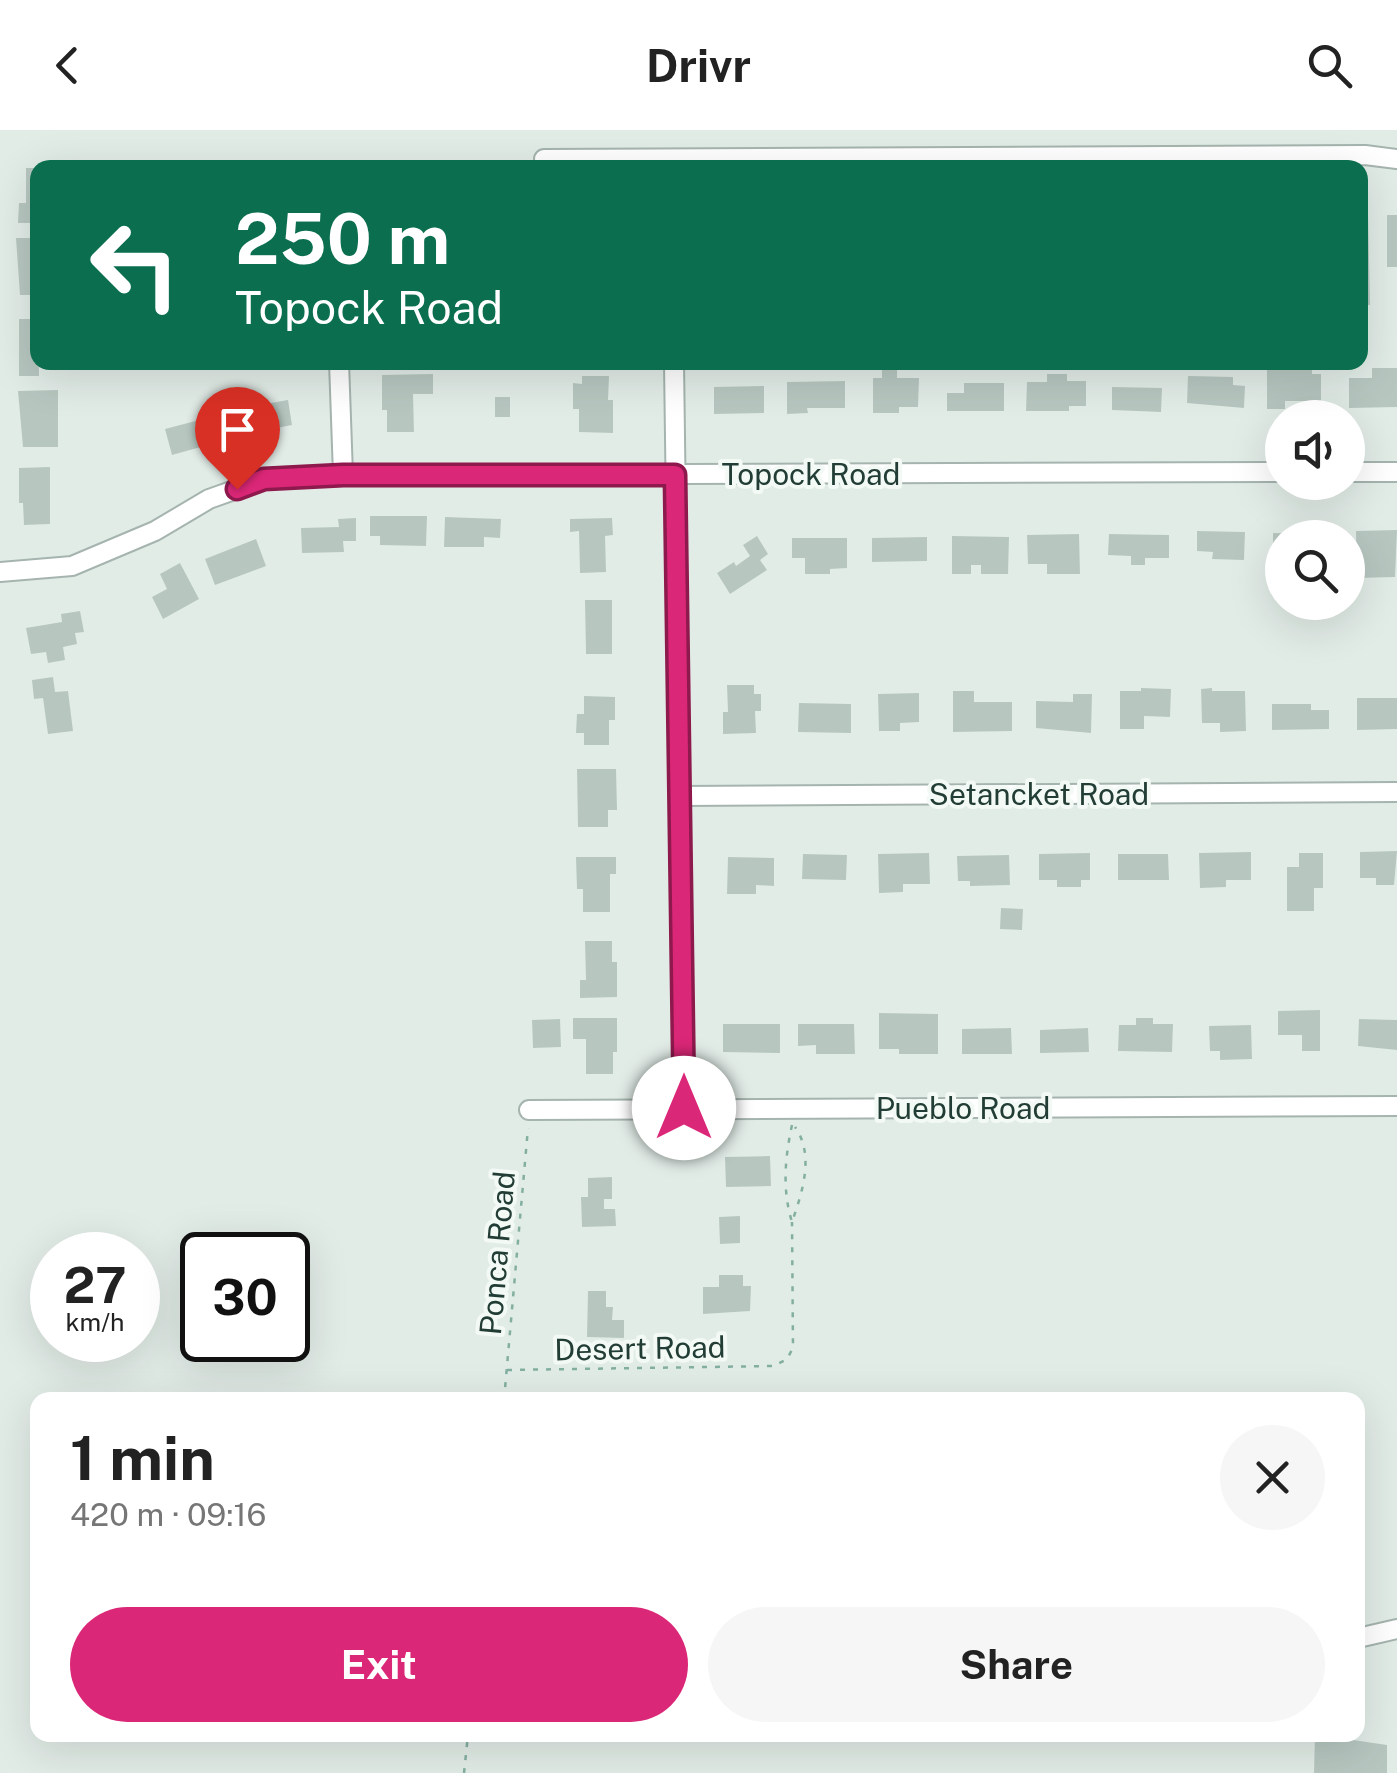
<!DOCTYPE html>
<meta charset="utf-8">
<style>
body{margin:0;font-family:"Public Sans",sans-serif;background:#f6f6f6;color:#222;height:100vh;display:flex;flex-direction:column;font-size:38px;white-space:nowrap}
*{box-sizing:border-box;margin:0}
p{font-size:32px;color:#767676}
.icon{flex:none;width:55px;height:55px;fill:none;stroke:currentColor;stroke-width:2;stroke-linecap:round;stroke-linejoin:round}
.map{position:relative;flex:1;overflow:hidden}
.drawer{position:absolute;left:30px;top:1262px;width:1335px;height:350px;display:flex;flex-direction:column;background:#fff;border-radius:20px;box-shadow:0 10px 40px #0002}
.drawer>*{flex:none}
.banner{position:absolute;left:30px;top:30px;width:1338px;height:210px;border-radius:20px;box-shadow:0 10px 40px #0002;background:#0b6e4f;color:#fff;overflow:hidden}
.tools{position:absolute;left:1265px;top:270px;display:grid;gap:20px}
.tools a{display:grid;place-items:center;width:100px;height:100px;border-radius:50%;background:#fff;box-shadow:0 10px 40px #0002;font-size:50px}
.speed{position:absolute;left:30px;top:1102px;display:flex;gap:20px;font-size:50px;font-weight:700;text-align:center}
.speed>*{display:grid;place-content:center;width:130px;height:130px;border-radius:50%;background:#fff;box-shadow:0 10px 40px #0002;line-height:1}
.speed small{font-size:25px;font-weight:400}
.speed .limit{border:5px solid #111;border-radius:15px;background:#fff;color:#111}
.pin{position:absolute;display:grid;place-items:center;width:85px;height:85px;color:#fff;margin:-102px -42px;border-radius:50% 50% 50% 0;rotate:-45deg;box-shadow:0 0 10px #0007}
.pin .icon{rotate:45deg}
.me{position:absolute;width:110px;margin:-55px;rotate:0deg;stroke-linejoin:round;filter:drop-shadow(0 0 8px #0008)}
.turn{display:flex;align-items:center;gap:35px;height:210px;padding:0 40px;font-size:45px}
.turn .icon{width:130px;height:130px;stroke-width:2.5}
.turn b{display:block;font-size:70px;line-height:85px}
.round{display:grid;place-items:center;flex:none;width:105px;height:105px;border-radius:52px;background:#f6f6f6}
.head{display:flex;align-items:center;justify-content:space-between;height:170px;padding:0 40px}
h1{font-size:60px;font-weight:700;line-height:75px}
.button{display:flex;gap:20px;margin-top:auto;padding:20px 40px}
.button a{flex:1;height:115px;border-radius:60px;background:#db2777;color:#fff;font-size:40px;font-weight:700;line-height:115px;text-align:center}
.button a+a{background:#f6f6f6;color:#222}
header{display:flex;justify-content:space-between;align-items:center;height:130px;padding:0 40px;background:#fff;font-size:45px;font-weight:700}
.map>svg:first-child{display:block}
.building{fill:#b7c7c0}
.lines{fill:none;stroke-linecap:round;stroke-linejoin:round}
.minor-casing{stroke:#a5b4ae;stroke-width:22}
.path{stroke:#83afa0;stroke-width:2.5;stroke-dasharray:5 8;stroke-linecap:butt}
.minor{stroke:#fff;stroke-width:18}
.route-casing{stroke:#8e194d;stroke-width:25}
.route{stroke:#db2777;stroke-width:18}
.labels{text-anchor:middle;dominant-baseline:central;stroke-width:8;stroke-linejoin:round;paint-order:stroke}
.street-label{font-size:30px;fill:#223d35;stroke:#f3f9f5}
</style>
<header><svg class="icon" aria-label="back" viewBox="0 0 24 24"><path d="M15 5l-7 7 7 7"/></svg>Drivr<svg class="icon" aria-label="search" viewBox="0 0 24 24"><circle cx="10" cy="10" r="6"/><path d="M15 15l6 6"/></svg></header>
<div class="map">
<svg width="1397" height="1643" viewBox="0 0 1397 1643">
<rect width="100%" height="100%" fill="#e2ece7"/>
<path class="building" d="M26 38H38V93H18L19 73H26Z
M1360 82H1368L1370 175H1360Z
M1387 85H1397V137H1387Z
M16 108H38V165H20Z
M19 189H38L39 246H19Z
M1312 237V244H1321V271H1285V279H1267V238Z
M1372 238H1397V277L1349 278V248H1372Z
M882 240H897V248H919L918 277H899V283H873V248H882Z
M433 244V264H413L414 302H387V280H382V245Z
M1047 244H1067V251H1086V276H1069V281H1026L1027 252H1047Z
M582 246H609L608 270H613V303L579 302V279H573V253L582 254Z
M1188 246 1233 247V255L1245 256 1244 278 1187 273Z
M845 251V278H807L808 283 787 284V252Z
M964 253H1004V281H947V263H964Z
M764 256V283L714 284V257Z
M1112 257 1162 258 1161 282 1112 280Z
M58 260V317H23L18 261Z
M495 267H510V287H495Z
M288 270 292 295 256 302 257 310 240 313 236 291 245 290 243 278Z
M203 289 206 300 222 296 227 317 210 321 208 315 172 325 165 299Z
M50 337V394L24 395 23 373H19V338Z
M370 386H427L426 416 380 415V406H370Z
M445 387 501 389 500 408 484 407V417H444Z
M356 388V411H343L344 422 302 423 301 398 339 397 338 389Z
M612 388 613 405 605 406 606 442 580 443 579 401 570 402V389Z
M1397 400 1395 447 1357 448 1356 401Z
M1197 401 1245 402 1244 430 1212 429 1213 422 1197 421Z
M1273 403 1314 404V408H1282V429H1273Z
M1079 404 1080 444H1047V434H1028L1027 405Z
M1109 404 1169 405V428H1145V435H1131V426L1108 425Z
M757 406 768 424 760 430 767 440 730 464 717 443 734 432 736 436 750 426 743 415Z
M952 406 1009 407 1008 444H981V435H971V444H952Z
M927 407V431L872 432V408Z
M792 408H847V438L830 439V444H805V428H792Z
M256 409 266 436 215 455 205 429Z
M180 433 199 469 163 489 152 467 167 459 160 444Z
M585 470H612V524H586Z
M80 481 84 502 75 503 77 514 63 517 65 530 48 533 46 522 31 524 26 498 62 492 61 484Z
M53 547 55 562 68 561 73 601 48 604 43 568 34 569 32 550Z
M727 555H754V564H761V581H755L756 603 723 604V582H728Z
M1141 558 1171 559 1170 587 1144 586V599H1120V561H1141Z
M1212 558V561H1245L1246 601 1220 602V593H1202L1201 559Z
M953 561H974V572H1012V601L953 602Z
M919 563V592L900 593V601H879L878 564Z
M1073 564H1092L1091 603 1036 598V571L1073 572Z
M584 566 615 567V590H609V615H584V603H576L577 584H584Z
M1357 568H1397V599L1357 600Z
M799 573 851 574V603L798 602Z
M1272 574H1311V580H1329V599L1272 600Z
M577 639H616L617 680H608V697H578Z
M1397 721 1394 755H1376V748H1360V722Z
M1251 722V750H1226V757L1200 758 1199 723Z
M929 723 930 754H903V762L879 763 878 724Z
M1090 723V750H1081V757H1057V750H1039V724Z
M1299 723H1323V758H1314V781H1287V737H1299Z
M803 724 847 725 846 750 802 749Z
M1118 724H1168L1169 750H1118Z
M1009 725 1010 755 970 756V751H958L957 726Z
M576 727H616V744H610V782H583V759H577Z
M728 727 774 728V756L756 755V764H727Z
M1001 778 1023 779 1022 800 1000 799Z
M585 811H612V832H617V867L580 868V850H586Z
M1320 880V921H1302V905H1278V881Z
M879 883 938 884V924H899V919H879Z
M573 888H617V922H613V944H586V909H573Z
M1136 888H1153V894H1173L1172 922 1118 921 1119 895H1136Z
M560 889 561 917 533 918 532 890Z
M1359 889 1397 890V920L1358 916Z
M723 894H780V923L723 922Z
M798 894H854L855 924H816V915L798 916Z
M1251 895 1252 929 1220 930V921H1210L1209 896Z
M1011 898 1012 924H962V899Z
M1088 898 1089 922 1040 923V900Z
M770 1026 771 1056 726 1057 725 1027Z
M612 1047V1069H604V1079H615L616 1096 582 1097 581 1067H588V1048Z
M740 1086V1113L720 1114 719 1087Z
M719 1145H743V1156H751L750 1181 703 1184V1157H719Z
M588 1161H606V1177H613L612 1190H624V1208L587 1207Z
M1315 1605H1353V1610L1387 1615V1643H1314Z"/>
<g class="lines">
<defs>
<path id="minor" d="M544 29 1365 25 1397 29
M339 232 343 345
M674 232 684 978
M1348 342H1397
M0 442 72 436 155 401 209 369 265 349 343 345 1282 342
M681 666 1397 662
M529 980 1397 976
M1358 1508 1397 1499"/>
</defs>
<use href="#minor" class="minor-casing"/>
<path class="path" d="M792 995C785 1027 782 1060 792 1092 802 1063 815 1025 795 997
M507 1240 774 1236 787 1229 793 1218 792 1092
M504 1270 528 998
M464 1643 468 1605"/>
<use href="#minor" class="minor"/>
</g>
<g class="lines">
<defs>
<path id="route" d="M237 359 264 349 343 345H675L684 978"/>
</defs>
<use href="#route" class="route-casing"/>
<use href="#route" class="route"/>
</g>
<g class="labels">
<g class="street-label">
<text x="811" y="344">Topock Road</text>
<text x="1039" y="664">Setancket Road</text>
<text x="963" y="978">Pueblo Road</text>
<text transform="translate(497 1123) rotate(-85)">Ponca Road</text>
<text transform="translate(640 1218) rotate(-1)">Desert Road</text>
</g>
</g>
</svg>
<div class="tools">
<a><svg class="icon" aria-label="sound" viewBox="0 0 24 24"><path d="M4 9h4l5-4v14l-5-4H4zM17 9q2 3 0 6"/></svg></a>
<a><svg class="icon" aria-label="search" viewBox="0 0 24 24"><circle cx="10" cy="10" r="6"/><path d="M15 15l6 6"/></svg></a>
</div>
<div class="speed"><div>27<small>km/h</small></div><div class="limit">30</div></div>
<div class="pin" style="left:237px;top:359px;background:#d93025"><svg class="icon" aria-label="arrive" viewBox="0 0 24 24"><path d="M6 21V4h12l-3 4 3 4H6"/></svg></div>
<svg class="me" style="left:684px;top:978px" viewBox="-20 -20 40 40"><circle r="19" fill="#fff"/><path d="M0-13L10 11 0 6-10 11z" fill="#db2777"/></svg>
<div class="banner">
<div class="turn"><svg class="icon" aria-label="left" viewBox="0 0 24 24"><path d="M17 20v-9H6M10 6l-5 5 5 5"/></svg><div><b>250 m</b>Topock Road</div></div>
</div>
<section class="drawer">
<div class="head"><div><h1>1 min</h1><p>420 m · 09:16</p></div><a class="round"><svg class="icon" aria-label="close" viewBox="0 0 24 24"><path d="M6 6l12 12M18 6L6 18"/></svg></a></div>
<div class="button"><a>Exit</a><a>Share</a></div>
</section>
</div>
